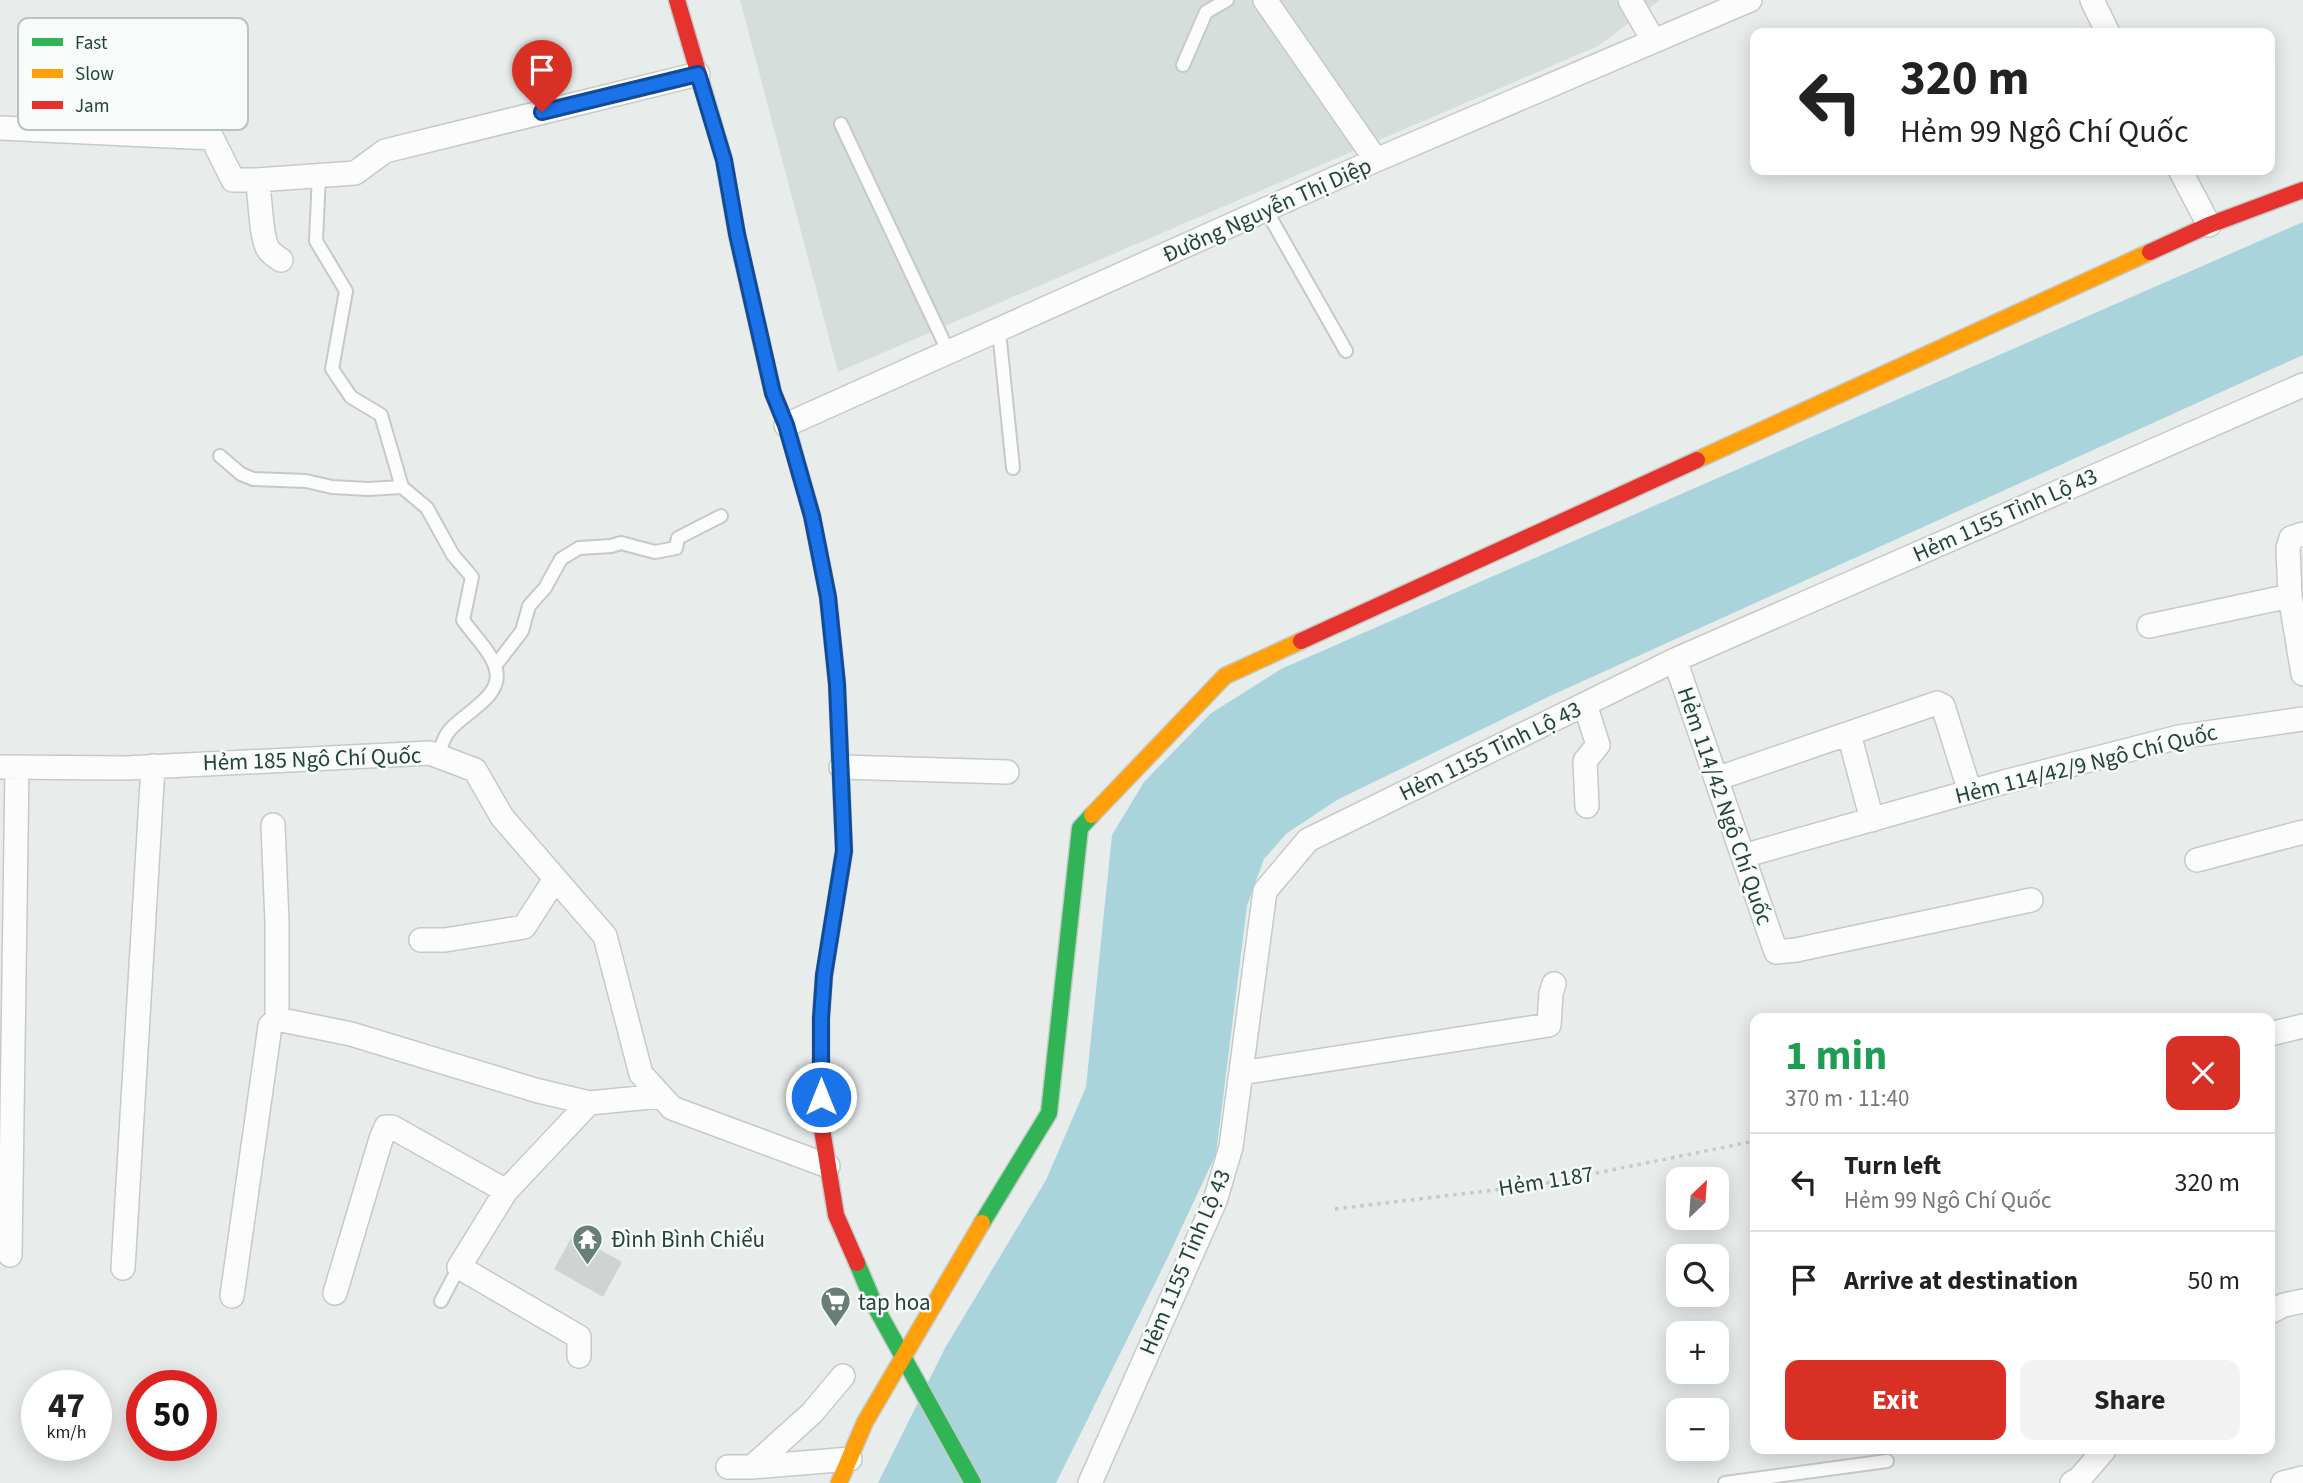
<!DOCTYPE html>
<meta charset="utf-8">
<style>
body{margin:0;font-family:"Source Sans 3",sans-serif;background:#f2f2f2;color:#222;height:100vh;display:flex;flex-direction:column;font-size:26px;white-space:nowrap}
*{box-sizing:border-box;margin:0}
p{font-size:23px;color:#767676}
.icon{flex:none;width:38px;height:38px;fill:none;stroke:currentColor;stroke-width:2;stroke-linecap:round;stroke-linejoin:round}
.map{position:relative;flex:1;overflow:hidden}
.side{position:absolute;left:1750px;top:1013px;width:525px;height:441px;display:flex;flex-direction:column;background:#fff;border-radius:14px;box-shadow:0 4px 18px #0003}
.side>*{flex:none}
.banner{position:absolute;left:1750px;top:28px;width:525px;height:147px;border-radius:14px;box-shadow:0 4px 18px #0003;background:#fff;color:#222;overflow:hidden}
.needle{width:46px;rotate:25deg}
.fabs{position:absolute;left:1666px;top:1167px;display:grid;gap:14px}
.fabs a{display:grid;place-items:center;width:63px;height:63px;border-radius:14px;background:#fff;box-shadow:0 4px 18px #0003;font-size:35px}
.speed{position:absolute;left:21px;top:1370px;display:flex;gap:14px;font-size:35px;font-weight:700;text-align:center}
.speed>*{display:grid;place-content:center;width:91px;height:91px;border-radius:50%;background:#fff;box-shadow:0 4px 18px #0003;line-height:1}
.speed small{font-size:18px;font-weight:400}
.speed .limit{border:10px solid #d22;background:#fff;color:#111}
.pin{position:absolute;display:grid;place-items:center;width:60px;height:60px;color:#fff;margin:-72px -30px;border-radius:50% 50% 50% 0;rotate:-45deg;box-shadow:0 0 7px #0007}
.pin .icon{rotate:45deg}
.me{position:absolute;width:77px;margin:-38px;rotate:0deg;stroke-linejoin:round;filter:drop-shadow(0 0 5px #0008)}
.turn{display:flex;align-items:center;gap:24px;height:147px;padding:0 35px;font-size:32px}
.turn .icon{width:91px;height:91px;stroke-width:2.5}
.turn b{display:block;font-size:49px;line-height:60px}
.round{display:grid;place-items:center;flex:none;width:74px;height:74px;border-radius:14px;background:#f2f2f2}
.head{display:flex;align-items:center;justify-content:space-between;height:119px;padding:0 35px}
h1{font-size:42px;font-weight:700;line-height:52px;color:#1e9e55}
.action{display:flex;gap:14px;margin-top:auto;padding:14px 35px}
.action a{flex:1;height:80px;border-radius:14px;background:#d93025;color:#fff;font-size:28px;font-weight:700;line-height:80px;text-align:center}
.action a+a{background:#f2f2f2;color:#222}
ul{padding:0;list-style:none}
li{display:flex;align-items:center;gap:21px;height:98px;padding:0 35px;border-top:2px solid #e0e0e0}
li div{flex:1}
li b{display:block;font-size:26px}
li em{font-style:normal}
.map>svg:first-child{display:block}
.built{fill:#d6dedb}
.water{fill:#a9d4db}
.building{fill:#cfd4d2}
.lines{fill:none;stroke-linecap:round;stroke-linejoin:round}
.lane-casing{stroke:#c5cac8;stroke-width:16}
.street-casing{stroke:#c5cac8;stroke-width:26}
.fast-casing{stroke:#c3cbc8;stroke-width:19}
.slow-casing{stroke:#c3cbc8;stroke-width:19}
.jam-casing{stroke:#c3cbc8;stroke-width:19}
.path{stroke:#c3ccca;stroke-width:3.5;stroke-dasharray:3.5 5;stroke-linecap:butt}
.lane{stroke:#fcfcfc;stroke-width:12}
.street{stroke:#fcfcfc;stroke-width:23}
.fast{stroke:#30b455;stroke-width:16}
.slow{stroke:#ff9f0a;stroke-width:16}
.jam{stroke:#e5322d;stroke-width:16}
.route-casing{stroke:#114b97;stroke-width:18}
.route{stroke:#1a73e8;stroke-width:12}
.labels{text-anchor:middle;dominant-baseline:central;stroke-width:5;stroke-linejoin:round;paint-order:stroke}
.street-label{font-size:23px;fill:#24423a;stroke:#f7fbf9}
.poi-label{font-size:23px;fill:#24423a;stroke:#f7fbf9;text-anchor:start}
.key{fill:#f7fbf9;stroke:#b8c4c0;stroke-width:2}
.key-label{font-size:19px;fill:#24423a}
</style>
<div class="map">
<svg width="2303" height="1483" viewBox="0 0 2303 1483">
<rect width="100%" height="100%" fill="#e8edeb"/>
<path class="built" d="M740 0H1660L1598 46 838 372Z"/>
<path class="water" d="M2303 222V355L1550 696 1337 800 1287 833 1264 859 1247 906 1216 1154 1166 1261 1056 1483H878L945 1348 1046 1180 1086 1087 1112 835 1144 782 1210 714 1281 669Z"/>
<path class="building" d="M573 1235 622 1262 603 1297 554 1269Z"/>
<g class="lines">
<defs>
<path id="lane" d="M1183 65 1206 12 1227 0
M841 124 949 353
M319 175 316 241 346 291 332 369 351 397 381 415 402 487 427 508 453 555 472 577 463 620C473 635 492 652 496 670 503 697 463 713 449 731 443 738 441 748 438 756
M1266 210 1346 351
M999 331 1013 468
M220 456 241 474 253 479 306 481 332 487 368 489 402 487
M495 666 522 631 529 606 545 588 561 559 579 548 611 546 621 543 655 552 676 548 678 538 721 516
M441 1301 459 1267
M1725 1483 1887 1461"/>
<path id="street" d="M1265 0 1376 160
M1630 0 1653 40
M2092 0 2108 33
M0 128 212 138 233 180H257L355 173 385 151 698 74
M2180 170 2209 225
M257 180C261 198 260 235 268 249 271 254 277 257 281 260
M786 425 1376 160 1750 0
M2290 596 2288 548 2291 538 2303 534
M2149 626 2290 596 2303 674
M1675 660 1776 952 1796 950 2031 900
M1585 704 1598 745 1585 761 1587 806
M1849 734 1872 820
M0 767 126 768 430 753 475 770 502 817 605 936 641 1074 672 1108 828 1166
M841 767 1007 772
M1716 779 1937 703 1943 706 1970 792
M273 825 277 922V1019
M1743 856 2004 782 2179 737 2303 719
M2197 860 2303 832
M421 940H445L524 927 555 879
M2270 1034 2303 1026
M1241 1073 1549 1025 1551 993 1554 984
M10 1255 17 767
M123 1268 153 766
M335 1293 381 1139 386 1127H392L506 1191
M232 1296 270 1026 277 1019 351 1034 535 1090 589 1103 661 1096
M2270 1312 2284 1305 2303 1301
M579 1356V1337L459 1267 506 1191 589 1103
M728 1467H752L850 1459
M752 1467 812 1413 843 1376
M1090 1483 1215 1201 1231 1147 1265 891 1308 840 1675 660 2303 385
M2072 1483 2080 1478 2105 1449
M2283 1483 2303 1478"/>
<path id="fast" d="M982 1223 1049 1113 1080 828 1092 815
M857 1263 876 1308 973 1483"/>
<path id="slow" d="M787 427 812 516 828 597 837 684 844 851 824 976 821 1017
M1697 460 2150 252
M1092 815 1225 676 1301 641
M839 1483 865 1422 982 1223"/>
<path id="jam" d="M677 0 724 160 737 235 773 393 787 427
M2150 252 2209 225 2303 190
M1301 641 1697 460
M821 1017V1123L836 1215 857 1263"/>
</defs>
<use href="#lane" class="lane-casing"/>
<use href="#street" class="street-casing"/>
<use href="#fast" class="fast-casing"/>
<use href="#slow" class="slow-casing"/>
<use href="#jam" class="jam-casing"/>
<path class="path" d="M1335 1209 1537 1185 1755 1141"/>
<use href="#lane" class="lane"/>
<use href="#street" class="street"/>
<use href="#fast" class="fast"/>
<use href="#slow" class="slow"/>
<use href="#jam" class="jam"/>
</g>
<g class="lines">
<defs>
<path id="route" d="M542 112 698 74 724 160 737 234 773 393 786 425 812 516 828 597 837 684 844 851 824 975 821 1018V1097"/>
</defs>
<use href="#route" class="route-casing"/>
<use href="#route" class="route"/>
</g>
<defs>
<symbol id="temple-pin" viewBox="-11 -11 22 30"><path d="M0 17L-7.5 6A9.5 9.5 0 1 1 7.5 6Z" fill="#697e78" stroke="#f7fbf9"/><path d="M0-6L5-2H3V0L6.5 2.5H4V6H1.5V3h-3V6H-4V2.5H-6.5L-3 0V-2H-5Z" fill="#fff"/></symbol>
<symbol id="supermarket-pin" viewBox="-11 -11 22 30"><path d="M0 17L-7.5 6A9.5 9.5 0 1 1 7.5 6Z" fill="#697e78" stroke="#f7fbf9"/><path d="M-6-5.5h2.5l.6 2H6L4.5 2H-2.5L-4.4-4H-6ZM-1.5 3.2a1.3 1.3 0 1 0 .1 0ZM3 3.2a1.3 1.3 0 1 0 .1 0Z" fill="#fff"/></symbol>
</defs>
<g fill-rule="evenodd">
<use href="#temple-pin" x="570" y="1222" width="35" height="47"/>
<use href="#supermarket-pin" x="818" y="1284" width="35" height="47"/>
</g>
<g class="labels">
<g class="street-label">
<text transform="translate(1267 210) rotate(-24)">Đường Nguyễn Thị Diệp</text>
<text transform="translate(2005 515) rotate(-24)">Hẻm 1155 Tỉnh Lộ 43</text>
<text transform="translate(1490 751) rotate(-26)">Hẻm 1155 Tỉnh Lộ 43</text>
<text transform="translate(312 759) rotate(-2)">Hẻm 185 Ngô Chí Quốc</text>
<text transform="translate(2086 764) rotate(-14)">Hẻm 114/42/9 Ngô Chí Quốc</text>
<text transform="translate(1725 806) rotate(71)">Hẻm 114/42 Ngô Chí Quốc</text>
<text transform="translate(1546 1181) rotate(-9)">Hẻm 1187</text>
<text transform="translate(1185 1262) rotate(-67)">Hẻm 1155 Tỉnh Lộ 43</text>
</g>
<g class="poi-label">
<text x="611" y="1239">Đình Bình Chiểu</text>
<text x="858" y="1302">tap hoa</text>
</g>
</g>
<rect x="18" y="18" width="230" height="112" rx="10" class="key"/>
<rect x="32" y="38" width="31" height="8" fill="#30b455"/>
<rect x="32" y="69" width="31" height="9" fill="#ff9f0a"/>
<rect x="32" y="101" width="31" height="8" fill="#e5322d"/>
<g class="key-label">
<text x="75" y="49">Fast</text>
<text x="75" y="80">Slow</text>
<text x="75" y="112">Jam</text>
</g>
</svg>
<div class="fabs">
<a><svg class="needle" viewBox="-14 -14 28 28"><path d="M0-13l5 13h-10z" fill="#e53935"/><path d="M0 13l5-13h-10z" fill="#767676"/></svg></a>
<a><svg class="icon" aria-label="search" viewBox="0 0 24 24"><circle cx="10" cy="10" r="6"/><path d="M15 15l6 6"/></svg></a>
<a>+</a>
<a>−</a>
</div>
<div class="speed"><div>47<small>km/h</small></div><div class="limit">50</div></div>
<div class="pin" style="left:542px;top:112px;background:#d93025"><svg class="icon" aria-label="arrive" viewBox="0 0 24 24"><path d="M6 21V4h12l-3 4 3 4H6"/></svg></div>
<svg class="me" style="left:821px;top:1097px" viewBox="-20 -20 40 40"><circle r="17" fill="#1a73e8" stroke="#fff" stroke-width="3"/><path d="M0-11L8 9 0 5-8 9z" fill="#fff"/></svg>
<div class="banner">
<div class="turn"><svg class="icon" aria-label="left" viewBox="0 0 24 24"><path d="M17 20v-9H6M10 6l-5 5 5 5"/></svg><div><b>320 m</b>Hẻm 99 Ngô Chí Quốc</div></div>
</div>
<section class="side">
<div class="head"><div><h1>1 min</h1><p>370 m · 11:40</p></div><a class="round" style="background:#d93025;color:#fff"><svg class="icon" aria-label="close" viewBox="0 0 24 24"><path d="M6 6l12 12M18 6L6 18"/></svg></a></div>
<ul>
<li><svg class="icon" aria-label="left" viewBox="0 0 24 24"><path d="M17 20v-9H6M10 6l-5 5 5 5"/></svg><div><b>Turn left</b><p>Hẻm 99 Ngô Chí Quốc</p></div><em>320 m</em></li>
<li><svg class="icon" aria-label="arrive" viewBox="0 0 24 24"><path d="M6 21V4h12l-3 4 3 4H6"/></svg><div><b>Arrive at destination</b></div><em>50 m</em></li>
</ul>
<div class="action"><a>Exit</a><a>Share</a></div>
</section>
</div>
